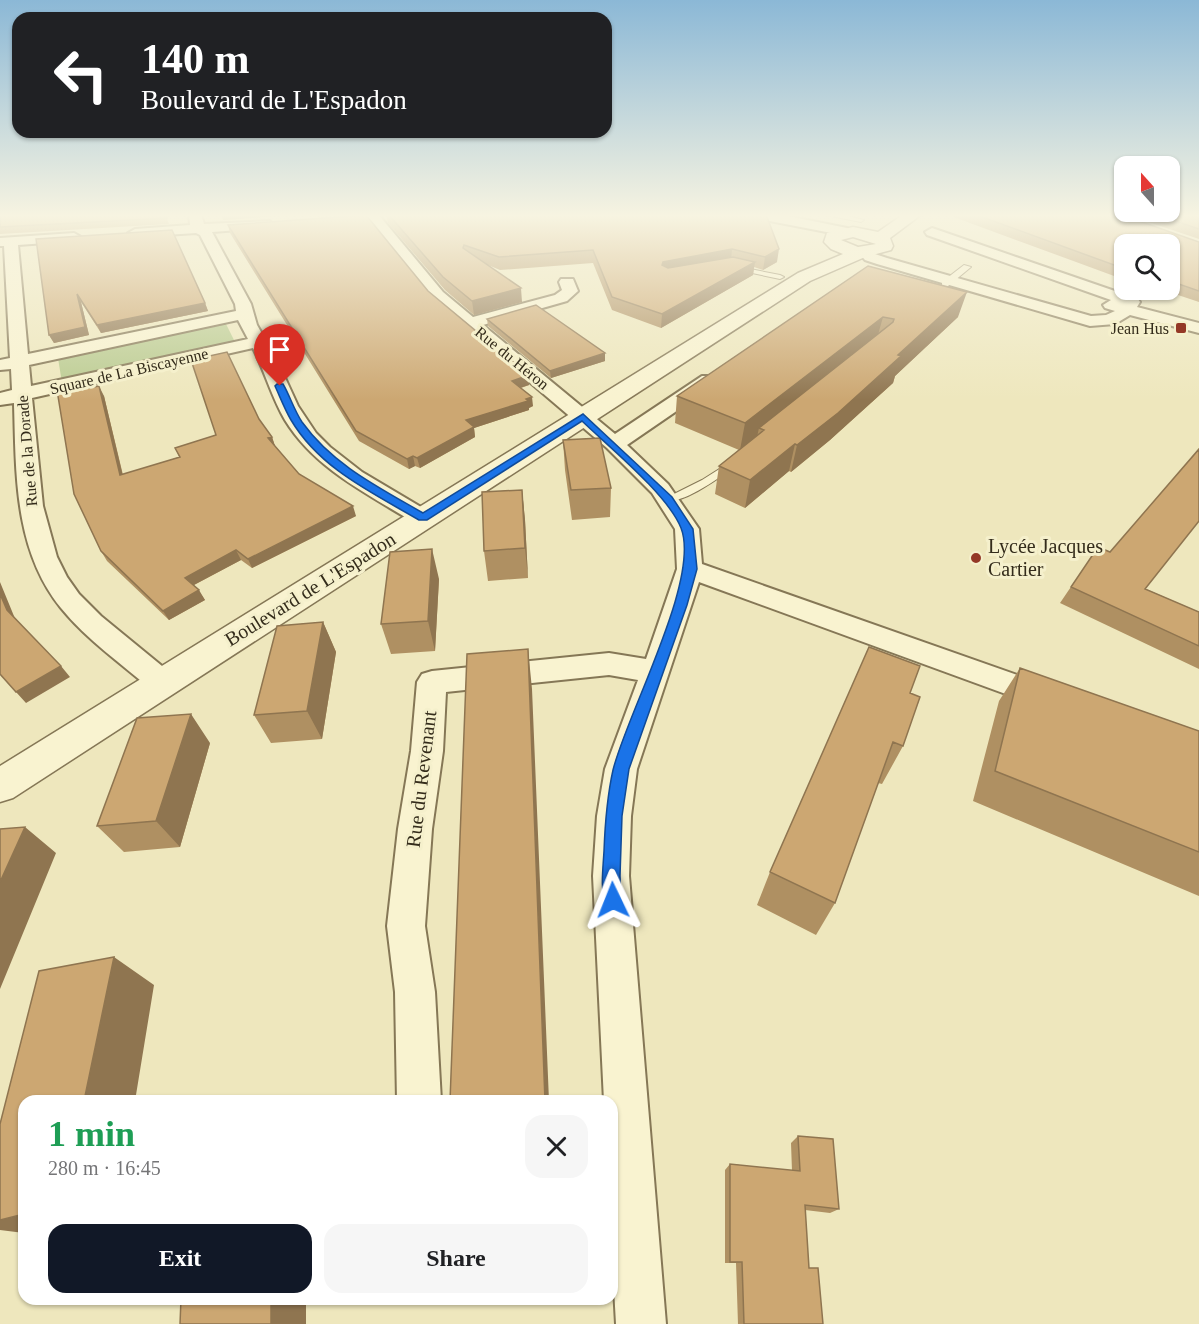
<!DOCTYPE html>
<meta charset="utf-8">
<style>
body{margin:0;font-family:"Times New Roman",serif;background:#f6f6f6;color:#202124;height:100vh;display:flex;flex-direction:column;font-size:22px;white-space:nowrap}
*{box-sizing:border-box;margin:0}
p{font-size:20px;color:#757577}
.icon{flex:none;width:33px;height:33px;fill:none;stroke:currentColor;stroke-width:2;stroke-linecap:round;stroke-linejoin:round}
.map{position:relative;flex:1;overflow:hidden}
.drawer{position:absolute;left:18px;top:1095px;width:600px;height:210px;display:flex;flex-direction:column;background:#fff;border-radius:18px;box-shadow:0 2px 4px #0004}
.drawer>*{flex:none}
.top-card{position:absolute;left:12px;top:12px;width:600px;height:126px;border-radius:18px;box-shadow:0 2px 4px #0004;background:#202124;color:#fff;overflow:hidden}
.needle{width:39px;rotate:339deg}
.buttons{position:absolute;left:1114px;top:156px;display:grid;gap:12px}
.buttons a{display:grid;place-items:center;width:66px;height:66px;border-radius:12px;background:#fff;box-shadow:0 2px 4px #0004;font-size:30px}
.pin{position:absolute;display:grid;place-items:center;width:51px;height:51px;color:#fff;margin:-62px -26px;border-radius:50% 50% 50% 0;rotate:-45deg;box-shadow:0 0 6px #0007}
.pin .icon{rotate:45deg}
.me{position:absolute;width:66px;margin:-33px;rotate:358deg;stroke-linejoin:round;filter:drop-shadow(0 0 4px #0008)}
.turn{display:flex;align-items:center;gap:21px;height:126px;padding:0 30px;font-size:27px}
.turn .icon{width:78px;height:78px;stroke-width:2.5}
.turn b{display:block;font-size:42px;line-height:51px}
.round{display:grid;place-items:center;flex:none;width:63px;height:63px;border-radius:18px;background:#f6f6f6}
.overview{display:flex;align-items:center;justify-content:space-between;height:102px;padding:0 30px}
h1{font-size:36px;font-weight:800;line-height:45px;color:#1e9e55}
.cta{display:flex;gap:12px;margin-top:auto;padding:12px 30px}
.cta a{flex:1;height:69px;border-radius:18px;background:#111827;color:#fff;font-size:24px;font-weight:800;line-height:69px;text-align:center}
.cta a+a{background:#f6f6f6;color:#202124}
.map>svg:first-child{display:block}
.green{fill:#bacb91}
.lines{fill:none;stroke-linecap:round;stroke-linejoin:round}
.service-casing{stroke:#857756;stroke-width:2}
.minor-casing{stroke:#857756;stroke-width:4}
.tertiary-casing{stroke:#857756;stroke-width:3}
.service{fill:#f9f3d0;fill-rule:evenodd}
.minor{fill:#f9f3d0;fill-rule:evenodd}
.tertiary{fill:#f9f3d0;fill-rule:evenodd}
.wall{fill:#af9062}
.shaded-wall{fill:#8f7550}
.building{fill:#cca772;stroke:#8f7550;stroke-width:1.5}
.route{fill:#1a73e8;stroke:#114b97;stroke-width:1.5}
.poi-dot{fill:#943826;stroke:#f5f0cc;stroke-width:2}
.labels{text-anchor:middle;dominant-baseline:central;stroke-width:6;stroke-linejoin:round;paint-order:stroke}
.far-poi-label{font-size:16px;fill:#342c1b;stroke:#f5f0cc;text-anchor:end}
.far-street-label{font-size:16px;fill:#342c1b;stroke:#f5f0cc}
.poi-label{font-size:20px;fill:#342c1b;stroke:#f5f0cc;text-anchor:start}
.street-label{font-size:20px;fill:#342c1b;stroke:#f5f0cc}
</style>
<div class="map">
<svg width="1199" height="1324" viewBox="0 0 1199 1324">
<rect width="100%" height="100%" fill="#eee7bd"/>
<path class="green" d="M225 322 236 344 62 383 58 358Z"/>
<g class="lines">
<defs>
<path id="service" d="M821 214H839L864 220 861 222Z
M964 265 971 267 948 286H942V282Z
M735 266 780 275 784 277 780 279 738 270H735Z
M732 461 736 462V466C720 477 684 504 665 501L664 499 702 480Z"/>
<path id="minor" d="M189 214H201L204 224 270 221 272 224 265 228 212 232 251 304 257 325 276 358 298 406 316 433 330 447 362 472 431 513 435 518 431 523 423 525 415 523C368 494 315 469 285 420 272 398 265 372 253 348L32 398 43 506 57 557 67 577 79 594 101 616 173 675 178 683 173 691 163 694 153 691C122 664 87 640 61 608 14 550 16 474 14 403L0 405V393L12 390 11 369 0 370V360L10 358 4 246H0V238L74 233 81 237 74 241 18 245 28 354 236 311 235 304 200 235 196 233 135 237 128 233 135 229 190 225ZM238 320 248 339 31 386 29 365Z
M364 214H378L443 292 473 317 555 295 562 290 559 282 561 279H573L578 291 567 301 483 325 615 434 702 376H716L718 380 716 384 627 445 668 484 699 529 702 564 1057 689 1062 697 1057 705 1047 709 699 582 637 769 631 816 629 876 666 1324H616L612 1252V1101H604L593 876 597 816 605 769 638 680 609 675 446 692 443 751 432 829 425 926 435 992 441 1101H397L395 992 387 926 398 829 411 751 417 682 422 674 432 671 609 653 646 659 677 569 675 529 652 493 607 448 431 298Z
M748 214H778L847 228 854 232 847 236 754 218Z
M932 228 1138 299 1140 302 1137 307 1199 323V333L1130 315 1115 324 1090 326 877 264 865 260 858 252 860 249H870L875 254 887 258 1091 316 1106 315 1115 311 1105 308 1103 305 1111 300 927 235 925 232Z"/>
<path id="tertiary" d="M904 214H922L890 238 893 246 891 250 865 257 810 281 13 798 0 802V766L798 273 843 254 831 249 824 242 827 233 853 227 878 232ZM853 237 876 244 858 247 841 240Z"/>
</defs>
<use href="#service" class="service-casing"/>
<use href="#minor" class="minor-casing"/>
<use href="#tertiary" class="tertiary-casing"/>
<use href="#service" class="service"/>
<use href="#minor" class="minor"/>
<use href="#tertiary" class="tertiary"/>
</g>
<path class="wall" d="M0 214H165L169 224 0 234Z
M386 214H766L777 262 763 270 754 267 753 275 661 328 612 310 593 263 500 270 488 265 522 302 474 315 445 290 388 223Z
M951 214H1119L1199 242V302L1163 290H1170V244H1125V280L951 216Z
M1125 214H1199V239Z
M228 225 428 291 529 375V385L521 388 533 406 529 408V410L474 428 475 437 420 468 415 466 409 469 359 441 230 233Z
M36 239 205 303 208 311 101 333 81 302 89 335 54 343 49 335Z
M868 266 958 317 895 376 893 383 830 440 791 472 789 471 745 508 715 494 719 466 739 450 675 423 677 396Z
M487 319 605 361 551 378 488 326Z
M91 388 104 396 123 475 179 457 175 448 216 435 259 419 272 437 275 446 299 474 356 516 252 568 241 560 194 585 205 600 169 620 107 561 101 551Z
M563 440 611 488 610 517 572 520 565 470Z
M522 490 525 520 528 578 488 581 484 551Z
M1098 547 1110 552 1146 589 1199 612V669L1060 603Z
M439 579 435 651 391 654 381 624Z
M323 622 336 652 322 739 271 743 254 715Z
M1020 668 1199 731V896L973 801 999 701Z
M910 693 903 746 882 784 878 783 835 903 816 935 757 905 770 872Z
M210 743 180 847 124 852 97 826Z
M798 1136 839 1209 830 1213 805 1210 809 1268 823 1324H738L736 1263H725V1170L730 1164 792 1171 791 1143Z"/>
<path class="shaded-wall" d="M221 214H309L223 220Z
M732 249 731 262 661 278 662 265 663 262Z
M779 249 777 262 763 270 765 257Z
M755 262 753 275 661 328 662 314Z
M521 288 522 302 474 315 472 301Z
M967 292 958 317 895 376 893 383 830 440 791 472 797 445Z
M77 294 81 302 89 335 54 343 49 335Z
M205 303 208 311 101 333 97 325Z
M883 317 876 342 759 428 757 437 740 450 745 423Z
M605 353V361L551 378 550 371Z
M529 375V385L513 390 512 381Z
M99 386 104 396 125 485 120 475Z
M532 397 533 406 529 408V410L474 428 475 437 420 468 417 458 466 420Z
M272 437 275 446 271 448 268 438Z
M795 444 789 471 745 508 750 480Z
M413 456 415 466 409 469 407 459Z
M522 490 525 520 528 578 525 548Z
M353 506 356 516 252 568 248 559Z
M432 549 439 579 435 651 428 621Z
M236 550 241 560 190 587 185 578Z
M0 582 16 621 7 610 0 594Z
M199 590 205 600 169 620 163 611Z
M323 622 336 652 322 739 307 711Z
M528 649 532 689 549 1101H545Z
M61 666 70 677 26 703 16 692Z
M191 714 210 743 180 847 156 821Z
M25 827 56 853 0 989V882Z
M114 957 154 985 135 1101H84Z
M24 1214V1233L0 1230V1220Z
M271 1299H306V1324H271Z"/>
<path class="building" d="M0 214H165L167 218 0 227Z
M388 214H766L779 249 765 257 732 249 663 262 662 265 668 268 733 257 755 262 662 314 612 297 593 250 499 257 464 245 463 248 521 288 472 301 443 277Z
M974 214H1119L1199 242V291L1170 281V244H1125V269Z
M1155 214H1199V229Z
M366 215 428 291 529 375 512 381 532 397 526 399 528 401 466 420 474 427 417 458 413 456 407 459 356 431 228 225Z
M172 230 205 303 97 325 77 294 85 327 49 335 36 239Z
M868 266 967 292 898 355 901 356 838 413 797 445 795 444 750 480 719 466 764 430 759 428 893 322 894 319 883 317 745 423 677 396Z
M536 305 605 353 550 371 487 319Z
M227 352 259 419 272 437 268 438 299 474 353 506 248 559 236 550 185 578 199 590 163 611 101 551 74 494 57 390 88 383V388L99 386 120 475 180 457 175 448 216 435 191 360Z
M600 438 611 488 571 490 563 440Z
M1199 449V521L1145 589 1199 612V646L1071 587 1098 547 1110 552Z
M522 490 525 548 484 551 482 492Z
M432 549 428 621 381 624 390 552Z
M0 594 7 610 61 666 16 692 0 674Z
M323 622 307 711 254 715 277 626Z
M869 647 920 666 910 693 920 697 903 746 893 742 835 903 770 872Z
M528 649 545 1101H450L467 654Z
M1020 668 1199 731V852L995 771Z
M191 714 156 821 97 826 137 718Z
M25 827 0 882V829Z
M114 957 84 1101H24V1214L0 1220V1124L39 971Z
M798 1136 833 1139 839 1209 805 1205 809 1268H818L823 1324H744L742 1262H730V1164L800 1171Z
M181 1299H271V1324H180Z"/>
<linearGradient id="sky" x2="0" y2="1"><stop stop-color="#8bb8d6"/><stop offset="0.54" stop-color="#f7f4e1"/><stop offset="1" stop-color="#f7f4e1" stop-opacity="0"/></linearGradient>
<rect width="1199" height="400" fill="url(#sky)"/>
<path class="route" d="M277 384H283C290 396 294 410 302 422 333 465 378 487 423 513L583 414 672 497 693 529 697 569 687 605 629 769 622 816 620 876 621 900 619 906 613 908 606 906C600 890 603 869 604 851 605 824 607 797 613 770 627 713 701 579 681 528 668 495 609 447 582 421L427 520H419C373 493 320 469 291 420 285 410 280 397 275 386Z"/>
<g class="poi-dot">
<rect x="1175" y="322" width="12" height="12" rx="3"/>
<circle cx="976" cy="558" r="6"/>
</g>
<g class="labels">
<g class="far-poi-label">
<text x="1169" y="328">Jean Hus</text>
</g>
<g class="far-street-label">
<text transform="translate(512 358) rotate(39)">Rue du Héron</text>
<text transform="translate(129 371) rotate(-13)">Square de La Biscayenne</text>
<text transform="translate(27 451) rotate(-95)">Rue de la Dorade</text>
</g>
<g class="poi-label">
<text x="988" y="546">Lycée Jacques<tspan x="988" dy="23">Cartier</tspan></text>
</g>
<g class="street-label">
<text transform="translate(310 589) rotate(-32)">Boulevard de L'Espadon</text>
<text transform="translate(421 779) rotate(-83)">Rue du Revenant</text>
</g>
</g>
</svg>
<div class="buttons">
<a><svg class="needle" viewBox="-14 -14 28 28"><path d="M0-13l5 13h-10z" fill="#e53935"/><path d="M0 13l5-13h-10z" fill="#757577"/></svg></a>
<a><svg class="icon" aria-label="search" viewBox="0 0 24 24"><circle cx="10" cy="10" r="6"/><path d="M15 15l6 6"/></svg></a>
</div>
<div class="pin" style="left:280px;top:386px;background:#d93025"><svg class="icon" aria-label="arrive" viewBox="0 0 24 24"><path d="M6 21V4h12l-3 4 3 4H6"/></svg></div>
<svg class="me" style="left:613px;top:900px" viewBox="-20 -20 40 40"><path d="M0-17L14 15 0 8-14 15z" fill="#1a73e8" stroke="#fff" stroke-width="4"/></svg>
<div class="top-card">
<div class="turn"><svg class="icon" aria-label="left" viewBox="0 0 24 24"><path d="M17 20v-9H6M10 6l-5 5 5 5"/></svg><div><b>140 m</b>Boulevard de L'Espadon</div></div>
</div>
<section class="drawer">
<div class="overview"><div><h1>1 min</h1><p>280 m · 16:45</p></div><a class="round"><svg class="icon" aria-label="close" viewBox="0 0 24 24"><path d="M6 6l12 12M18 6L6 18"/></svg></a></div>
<div class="cta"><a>Exit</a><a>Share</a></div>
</section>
</div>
